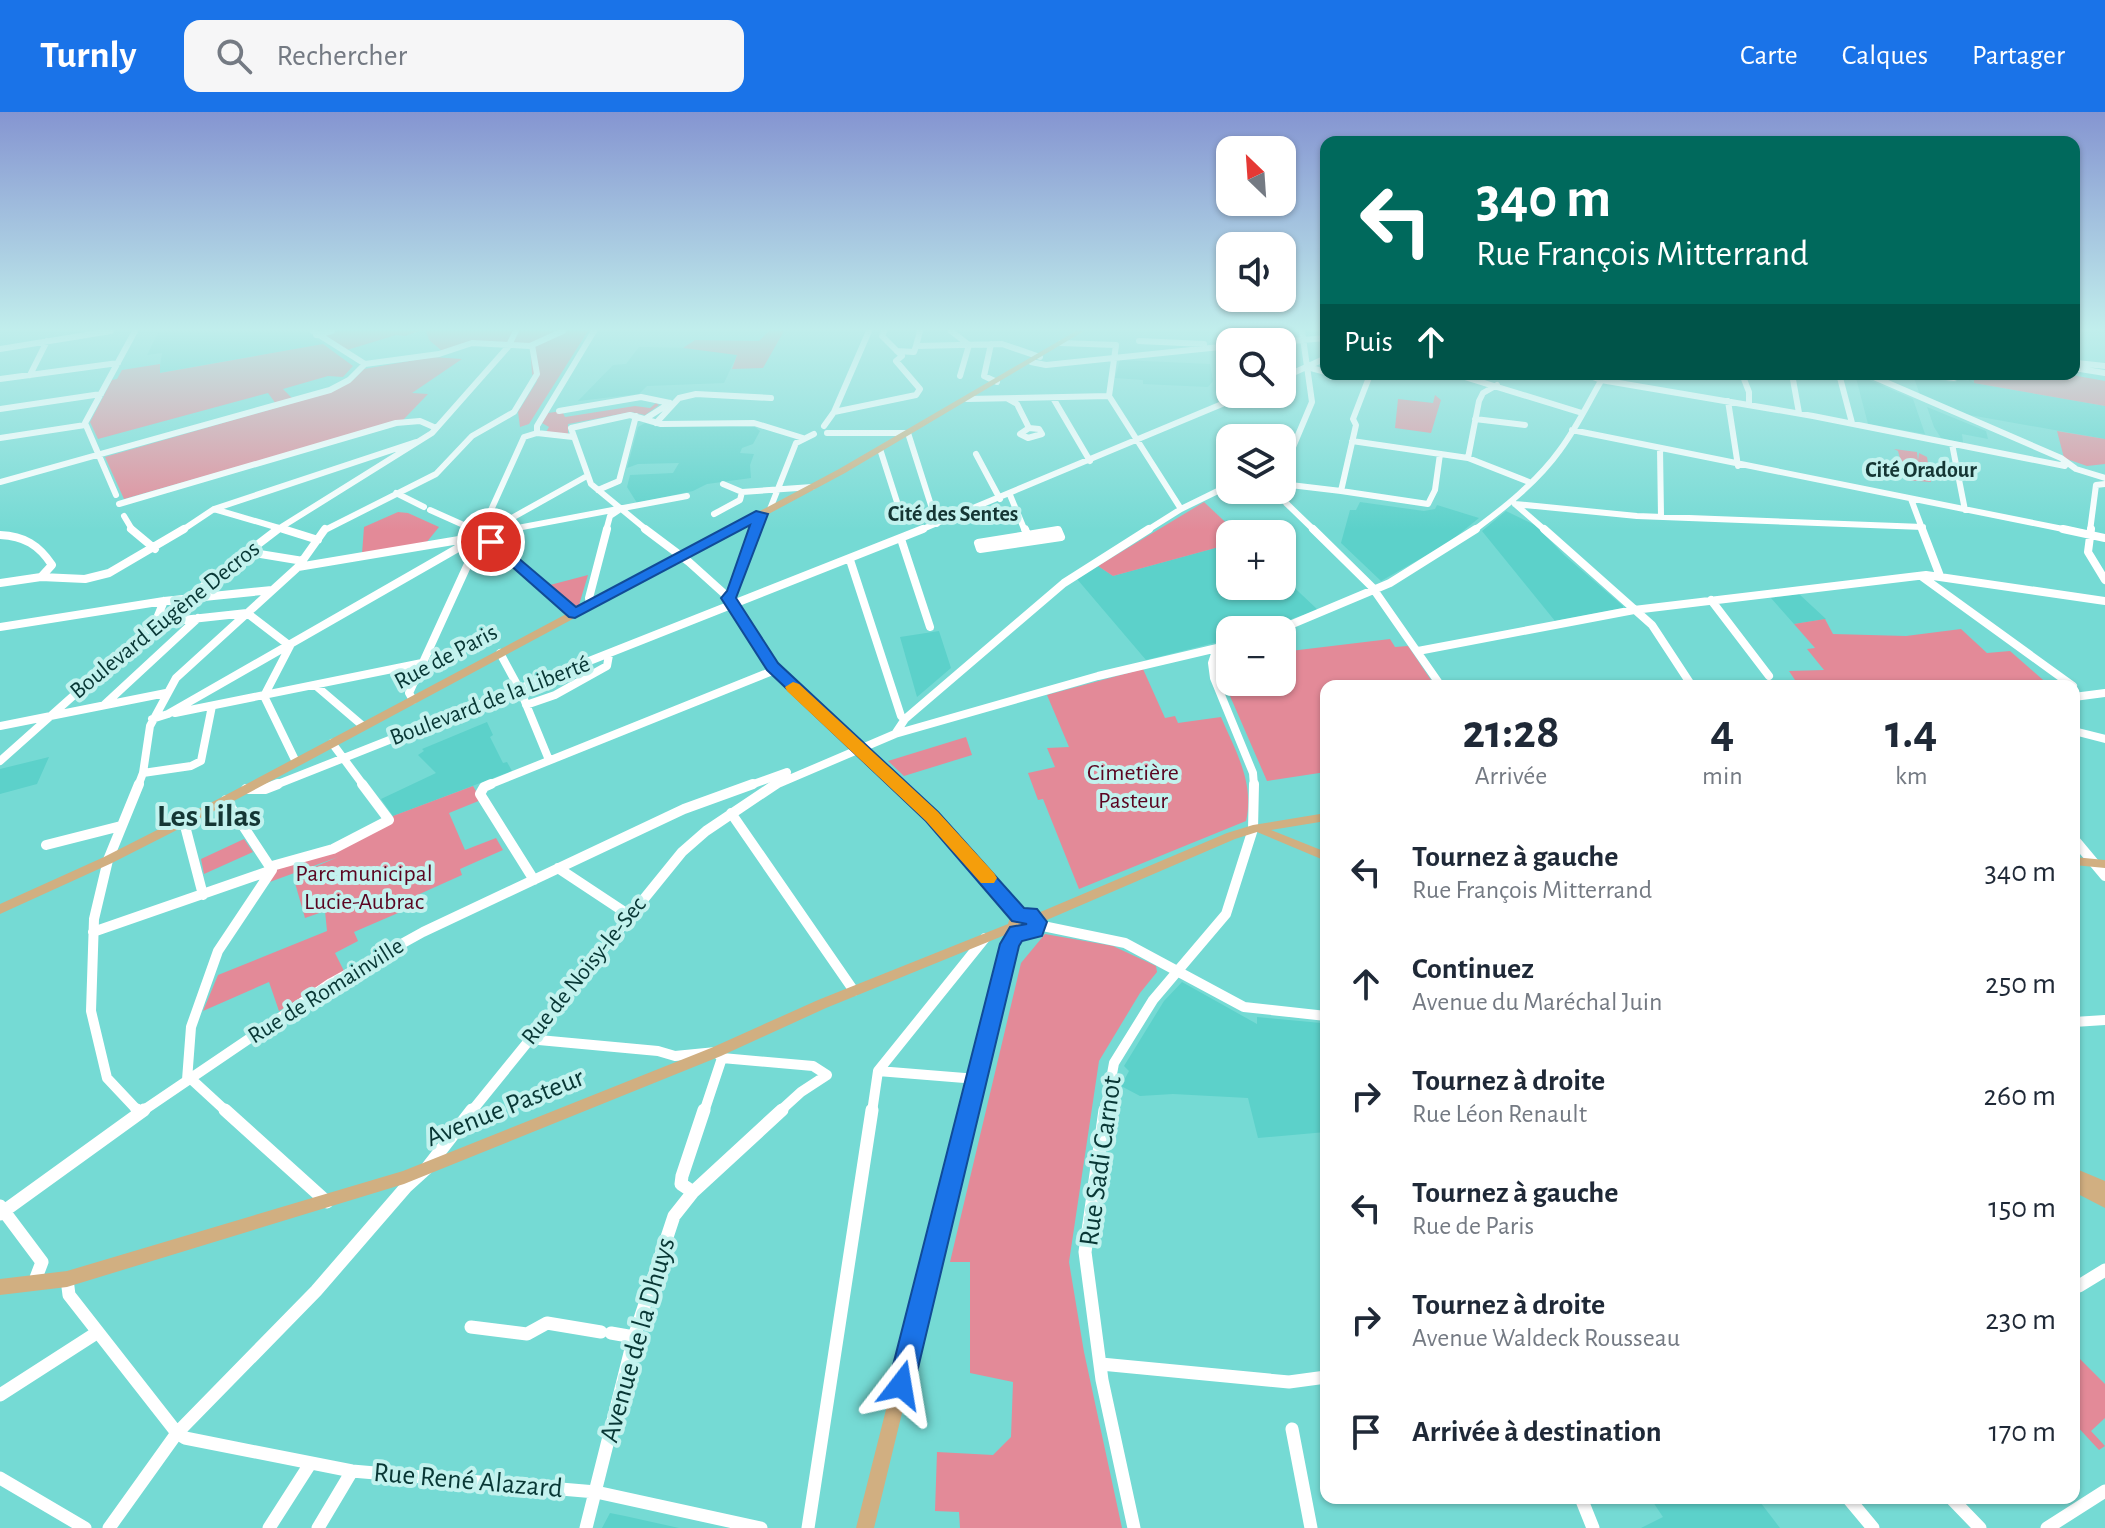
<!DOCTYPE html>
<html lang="fr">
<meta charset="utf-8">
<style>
body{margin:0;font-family:"Alegreya Sans",sans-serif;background:#f6f6f7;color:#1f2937;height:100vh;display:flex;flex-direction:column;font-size:30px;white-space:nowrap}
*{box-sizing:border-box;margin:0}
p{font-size:26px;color:#747a83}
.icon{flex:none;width:44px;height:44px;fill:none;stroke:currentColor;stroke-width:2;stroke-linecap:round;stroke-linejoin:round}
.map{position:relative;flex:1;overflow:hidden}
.panel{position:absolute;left:1320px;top:568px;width:760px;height:824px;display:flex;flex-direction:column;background:#fff;border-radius:16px;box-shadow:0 2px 6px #0004}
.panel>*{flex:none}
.top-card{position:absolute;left:1320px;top:24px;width:760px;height:244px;border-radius:16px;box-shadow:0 2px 6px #0004;background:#00695c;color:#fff;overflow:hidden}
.needle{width:52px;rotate:335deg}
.buttons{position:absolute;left:1216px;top:24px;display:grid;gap:16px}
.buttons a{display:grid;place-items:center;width:80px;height:80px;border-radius:16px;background:#fff;box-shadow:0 2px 6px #0004;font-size:40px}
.pin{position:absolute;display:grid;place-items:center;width:68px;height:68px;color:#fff;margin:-34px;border:4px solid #fff;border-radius:50%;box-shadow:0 2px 8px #0007}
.me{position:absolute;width:88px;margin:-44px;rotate:14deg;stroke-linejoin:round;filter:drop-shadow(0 0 6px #0008)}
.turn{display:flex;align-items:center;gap:28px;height:168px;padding:0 24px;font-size:36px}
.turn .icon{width:104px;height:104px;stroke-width:2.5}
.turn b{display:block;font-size:56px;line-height:68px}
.then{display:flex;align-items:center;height:76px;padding:0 24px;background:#0003;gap:16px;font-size:30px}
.eta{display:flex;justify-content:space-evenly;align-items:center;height:136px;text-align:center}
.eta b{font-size:48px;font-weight:700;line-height:56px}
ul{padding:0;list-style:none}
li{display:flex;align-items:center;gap:24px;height:112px;padding:0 24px}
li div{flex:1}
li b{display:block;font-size:30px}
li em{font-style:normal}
header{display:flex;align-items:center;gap:48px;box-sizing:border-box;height:112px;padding:0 40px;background:#1a73e8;color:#fff}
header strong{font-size:38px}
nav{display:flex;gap:44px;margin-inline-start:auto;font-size:28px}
.search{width:560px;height:72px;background:#f6f6f7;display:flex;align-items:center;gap:20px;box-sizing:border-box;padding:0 28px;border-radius:16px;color:#747a83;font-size:30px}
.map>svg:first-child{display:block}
.built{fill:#5cd1ca}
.green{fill:#e38a98}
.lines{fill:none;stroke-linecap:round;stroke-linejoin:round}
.minor-far3{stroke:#fff;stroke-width:6}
.minor-far2{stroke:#fff;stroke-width:8}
.minor-far1{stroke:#fff;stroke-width:10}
.minor{stroke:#fff;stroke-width:13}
.major{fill:#d1af81;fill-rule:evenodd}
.route{fill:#1a73e8;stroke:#114b97;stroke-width:2}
.slow{fill:#f59e0b}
.labels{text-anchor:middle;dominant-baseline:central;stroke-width:8;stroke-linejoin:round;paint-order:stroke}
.far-neighbourhood-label{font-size:22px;font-weight:bold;fill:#153634;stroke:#c3f2ee}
.street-label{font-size:24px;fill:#083735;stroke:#c3f2ee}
.park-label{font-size:24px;fill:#5b0521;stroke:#c3f2ee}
.near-street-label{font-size:28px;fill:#083735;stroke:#c3f2ee}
.district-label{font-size:32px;font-weight:bold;fill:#153634;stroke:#c3f2ee}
</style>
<header>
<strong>Turnly</strong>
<div class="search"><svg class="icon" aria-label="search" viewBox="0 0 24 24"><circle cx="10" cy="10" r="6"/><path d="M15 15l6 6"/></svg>Rechercher</div>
<nav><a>Carte</a><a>Calques</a><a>Partager</a></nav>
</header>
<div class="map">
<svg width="2105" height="1416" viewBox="0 0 2105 1416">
<rect width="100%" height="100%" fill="#75dad4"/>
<path class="built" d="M162 219H307L323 232 159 261 162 241 147 243 158 221Z
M639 235 698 236 737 243 724 271 647 274 639 282 578 289 613 253 626 252Z
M1120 248 1210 252 1213 269 1208 275 1143 272V268L1115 266Z
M1855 262 1913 287 1925 322 1868 312Z
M1913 263 1950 270H1956L1958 267 1969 269 1968 267 1974 271 2105 294V327L1964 302 1920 283Z
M1927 295 1986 319 1988 327 1962 322 1963 331 1941 326 1934 315Z
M645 311 656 314 755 315 760 319 753 332 742 336 740 341 754 342 750 353 751 366 707 372 693 379 637 391 627 375 630 363 673 361 679 351 638 352 627 356 638 315Z
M1360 390 1424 399 1435 397 1437 393 1479 406 1448 431 1381 469 1341 431 1350 398H1356Z
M1506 399 1535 413 1564 443 1623 494V496L1555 509 1482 419Z
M1230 432V474H1282V464L1318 498 1259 518H1230V527L1146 548 1077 467 1098 454 1113 464Z
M1799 482 1826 507 1794 512 1771 486Z
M939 519 951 556 917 585 900 525Z
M487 610 493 623 490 625 503 651 507 650 512 659 393 704 381 687 436 661 418 643 424 639 422 637Z
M49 645 37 672 0 682V657Z
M1182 870 1257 912V905L1321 911 1326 914V1020L1258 1026 1248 986 1173 982 1140 984 1121 974 1129 959 1124 954 1164 889Z
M1660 1386H1757L1780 1416H1641L1663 1405 1653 1390Z
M610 1401 625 1404 679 1416H602Z"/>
<path class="green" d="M338 219H419L405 224 396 223 347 238 322 223Z
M426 219H588L529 312 520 315 518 300 537 269 532 262 530 232 479 229 442 239 429 228Z
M769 219H784L763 256 732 257 737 243 683 236 695 228 759 229Z
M323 232 353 254 343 265 328 264 283 277 293 287 276 292 268 281 98 327 90 310 112 268 117 267 122 258 160 252V261Z
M432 245 462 247 412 281 428 282 403 308 124 387 105 345 331 280 353 268 364 257Z
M1959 262H2066L2105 269V294L1974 271V268L1958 267Z
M1435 283 1441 288 1431 321 1395 316 1398 287 1433 291Z
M656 291 659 293 645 303 631 300 568 312V323L546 320 549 315 542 311 548 301 562 299 565 305 635 294 650 296Z
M2057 319 2105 327V352L2087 354 2064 346Z
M1894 337 1917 340 1918 349 1919 341 1927 345 1931 370 1905 368 1903 358 1921 364 1922 357H1903L1898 339Z
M1204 390 1238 422H1230V432L1113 464 1098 454Z
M398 400 408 401 439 415 426 431 362 442 364 415Z
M588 463 579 493 574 494 550 473Z
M1825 507 1833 522 1906 524 1961 517 1987 541 2010 539 2050 574H1741L1795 568 1789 559 1824 558 1807 537 1815 536 1794 512Z
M1390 527 1395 535 1408 534 1435 574H1326V660L1267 669 1220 561 1228 547 1230 570H1282V540Z
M1143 557 1165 606 1175 604 1178 611 1221 605C1235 638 1255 671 1246 709L1079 777 1043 687 1038 688 1028 661 1055 655 1047 636 1069 635 1047 583Z
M966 625 972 643 904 664 888 649Z
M473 674 481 688 449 701 465 738 496 726 503 738 460 757 462 763 404 789 405 798 354 820 358 829 335 841 344 859 279 899 269 870 203 899 218 863 327 819 325 799 305 806 295 771 305 767 303 760 338 745 267 771 275 758 393 711V704Z
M244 727 253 740 204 762 201 747Z
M1045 822 1113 834 1156 854 1157 860 1140 881 1099 949 1069 1150 1084 1240 1122 1416H960L959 1400 935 1399 937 1340 993 1343 1011 1325 1013 1270 970 1261V1150H950L1021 851Z
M2074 1241 2105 1272V1306L2091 1319 2105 1334 2099 1338 2074 1311Z"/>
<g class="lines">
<path class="minor-far3" d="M313 219 365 252 439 242 472 231 530 234 563 219
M951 219 969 233
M316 223 332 219
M1139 229 1204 232
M1279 230 1326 226
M1061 231 1116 233 1109 284 1181 397
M991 232 984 264 997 270
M916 234 920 219
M0 237 111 219
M897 239 914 240 916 234 1002 232 1040 245
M1031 250 1046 253 1230 234
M2077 251 2105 254
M1307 255 1326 260
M2074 256 2105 261
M1351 262H1375
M1455 262 1582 301
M1585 262 1601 268 1813 304 2065 354
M1742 262 1749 280V293
M1792 262 1799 301
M1839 262 1852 311
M1867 262 2061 346 2076 357 2105 366
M1922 262 1954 266V262
M30 263 47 229
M1367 263 1368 268 1353 307 1356 313 1341 379 1428 392 1435 378 1440 342
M960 264 969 233
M1282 266 1326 246
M0 267 118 251
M1053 286 1090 349
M967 287 1109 284
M1008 287 1017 292 1029 316
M1728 289 1738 354
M0 297 101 282
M559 299 641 285 670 291
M834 300 916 283 920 277 896 249 902 244 882 224 884 219
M645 307 670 291
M1475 307 1525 313
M656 311 679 286 696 282 771 286
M824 314 834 300 869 219
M1029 316 1039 317 1042 322 1028 326 1020 322Z
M1572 318 2073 419
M537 321V314L594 219
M827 321H908L937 412
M0 326 85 313
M1352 329 1468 346 1529 370
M1952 332 1965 398
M1660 336 1661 404
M880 337 897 390
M976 342 1000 387
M1468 346 1479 289 1483 281 1497 273
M1282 361 1312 290 1302 219
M0 370 330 278 349 268 365 252
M723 372 742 380 812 375
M1282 372 1286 391 1315 419
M1282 372 1341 379
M598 378 619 369 636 304
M396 381 424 395
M116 383 85 311 135 219
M1010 383 1025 419
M1911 387 1923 419
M119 392 396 311 420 309 436 316
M1515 392 1637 404 1923 415
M1515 392 1546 419
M214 397 289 419
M770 397 796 331 814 322
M430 398 477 419
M714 402 740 388 742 380
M124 404 133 419
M492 417 587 364
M482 418 524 325 537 321 573 325
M181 419 214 397 416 330
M275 419 432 321 508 235 516 219
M323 419 436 362 472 324 514 300 537 262 532 233
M501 419 687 384
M606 419 610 404 619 398
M648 419 591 372 571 316 630 303 661 312 754 311 803 326
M755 419 761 402
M918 419 1246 282
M1049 419H1059
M1146 419 1181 397 1230 373
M1473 419C1504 396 1537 370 1560 338 1578 314 1590 287 1605 262
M2090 419 2096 373 2105 372"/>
<path class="minor-far2" d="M131 417 155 437
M283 417 318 428
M472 417 478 420
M645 417 689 450 729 486 775 558 899 674
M1025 417 1029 428
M1313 417 1372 475 1441 574
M1544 417 1652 513 1692 574
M1922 417 1940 464
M2063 417 2105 426
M2091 417 2088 440 2105 468
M1058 418 1061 425 980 437 978 431Z
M493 421 512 417
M0 423C24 424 39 433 52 453L41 465
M488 427 575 501
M901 427 930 515
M248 440 303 449
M850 448 901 604 905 607
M298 455 471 426
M1921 464 2073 574
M0 471 41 465 85 467 109 461 184 417
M729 486 734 480 756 417
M1711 488 1769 564
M164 489 155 511 247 501
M590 493 589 486 607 417
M247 501 290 534 264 584 296 650
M0 515 164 489 272 478
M1278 518 1390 471 1476 417
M1217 536 1212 551 1214 566 1253 661 1254 674
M1418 539 1634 498 1926 463 2105 489
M500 541 521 580 549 648
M315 573 363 614
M2074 585 2105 581
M413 588 409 581 478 430
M104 593 198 506
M526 593 555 583 607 554 609 543
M175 601 422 551
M152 607 168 602 472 428
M0 614 166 581
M2074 619 2105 627
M895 622 905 607 1064 471 1149 417
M332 631 364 674
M0 649 155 511 278 417
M143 661 191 654 201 649 212 594
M138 674 143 661 150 614 176 566 298 455 325 417
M273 674 923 417
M486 674 775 558
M748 674 787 660
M773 674 895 622 1098 564 1230 533"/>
<path class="minor-far1" d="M139 672 108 748 94 807 91 899 107 966 139 1000
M491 672 484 675 480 682 534 768
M897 672 932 705 1019 803
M246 677H265L278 672
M226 688 272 758
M731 701 854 879
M184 710 203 783
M2074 727 2105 764
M46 733 121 714
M272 754 333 737 389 708 362 672
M558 756 629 803
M1038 813 1125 831 1244 895 1326 904
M93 820 272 758
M2074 910 2105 908
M528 927 658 939 675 944 716 940 722 946 813 954 827 963 801 980 779 1000
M878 959 977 967
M190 966 227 1000
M187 968 191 915 218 839 272 758
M141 1000 331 871 423 820 684 697 753 672
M471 1000 682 740 706 719 776 672
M704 1000 722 946
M872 1000 878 959 985 826
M1105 1000 1114 951 1153 888 1226 802 1253 717 1254 672"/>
<path class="minor" d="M137 998 140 1001
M225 998 327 1090
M1105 998 1085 1140 1102 1268 1134 1416
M693 1080 681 1072 682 1064 704 998
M0 1094 42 1150 34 1171
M0 1102 144 998
M67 1167 69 1183 177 1321 185 1326 352 1359 596 1380 761 1416
M2074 1173 2079 1174 2105 1158
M471 1215 527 1222 547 1211 601 1220
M611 1221 634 1225
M1101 1252 1289 1270 1326 1265
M0 1283 98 1220
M1292 1317 1311 1416
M0 1366 85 1416
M1581 1386 1593 1416
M1848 1386 1873 1416
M1951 1386 1980 1416
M109 1416 177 1321 316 1179 406 1075 427 1056 472 998
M269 1416 310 1352
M318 1416 352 1359
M586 1416 634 1225 674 1104 693 1080 782 998
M808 1416 872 998
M2047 1416 2105 1379"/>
<path class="major" d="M1076 219H1084L845 361 230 691 112 751 0 802V792L104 745 222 685 839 357Z
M1326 701V709L1271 718 1326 740V749L1257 720 1235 727 1042 810C1042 823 1032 830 1019 827L1016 833 874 1416H856L1004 832 1010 821 826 896 721 944 404 1072 67 1175 0 1183V1167L67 1159 403 1059 711 936 818 888 1008 812C1012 797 1025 792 1038 801L1227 721 1253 713ZM1024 805 1027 806 1030 810V815L1026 819 1023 818 1020 814V808Z
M2074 745 2105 748V756L2074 753Z
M2074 1056 2105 1069V1096L2074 1080Z"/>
</g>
<linearGradient id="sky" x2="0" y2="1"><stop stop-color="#8595d1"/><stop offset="0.52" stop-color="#c1eeec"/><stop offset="1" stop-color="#c1eeec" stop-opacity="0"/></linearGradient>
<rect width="2105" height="418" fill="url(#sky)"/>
<path class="route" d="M756 399 768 402 736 486 778 551 938 700 1024 796 1037 797 1047 810 1042 824 1022 829 1019 834 914 1273 910 1282 901 1286 892 1282 888 1273 1000 832 1010 815 1027 812 1012 809 926 709 767 558 721 486 727 479 750 413 575 506 569 505 484 430 496 427 576 495Z"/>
<path class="slow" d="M793 570 799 572 938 700 994 761 997 766 994 771H981L926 709 787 579 785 575Z"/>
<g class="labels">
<g class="far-neighbourhood-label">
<text x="1921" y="358">Cité Oradour</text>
<text x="953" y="402">Cité des Sentes</text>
</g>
<g class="street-label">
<text transform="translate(165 508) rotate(-39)">Boulevard Eugène Decros</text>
<text transform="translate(446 545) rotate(-28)">Rue de Paris</text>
<text transform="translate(490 589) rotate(-21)">Boulevard de la Liberté</text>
<text transform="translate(584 859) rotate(-51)">Rue de Noisy-le-Sec</text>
<text transform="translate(326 879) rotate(-32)">Rue de Romainville</text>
</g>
<g class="park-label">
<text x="1133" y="661">Cimetière<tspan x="1133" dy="28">Pasteur</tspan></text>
<text x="364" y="762">Parc municipal<tspan x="364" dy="28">Lucie-Aubrac</tspan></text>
</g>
<g class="near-street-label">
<text transform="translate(505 996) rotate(-22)">Avenue Pasteur</text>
<text transform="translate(1101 1049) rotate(-82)">Rue Sadi Carnot</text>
<text transform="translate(638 1228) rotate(-74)">Avenue de la Dhuys</text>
<text transform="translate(468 1369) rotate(5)">Rue René Alazard</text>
</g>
<g class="district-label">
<text x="209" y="704">Les Lilas</text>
</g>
</g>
</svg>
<div class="buttons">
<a><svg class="needle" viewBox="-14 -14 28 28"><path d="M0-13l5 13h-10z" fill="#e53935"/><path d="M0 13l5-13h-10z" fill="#747a83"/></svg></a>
<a><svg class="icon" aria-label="sound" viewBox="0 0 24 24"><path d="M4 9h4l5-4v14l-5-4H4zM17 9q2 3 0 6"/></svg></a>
<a><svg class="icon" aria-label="search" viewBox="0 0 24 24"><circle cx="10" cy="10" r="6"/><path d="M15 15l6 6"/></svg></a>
<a><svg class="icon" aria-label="layers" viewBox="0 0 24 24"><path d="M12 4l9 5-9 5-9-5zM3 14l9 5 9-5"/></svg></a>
<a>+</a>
<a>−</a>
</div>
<div class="pin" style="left:491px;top:430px;background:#d93025"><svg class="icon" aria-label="arrive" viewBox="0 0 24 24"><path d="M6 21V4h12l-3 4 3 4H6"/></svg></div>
<svg class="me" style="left:901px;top:1273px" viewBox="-20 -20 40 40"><path d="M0-17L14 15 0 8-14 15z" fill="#1a73e8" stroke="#fff" stroke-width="4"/></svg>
<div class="top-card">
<div class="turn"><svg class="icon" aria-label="left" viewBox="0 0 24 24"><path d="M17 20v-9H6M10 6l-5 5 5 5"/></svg><div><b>340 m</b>Rue François Mitterrand</div></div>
<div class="then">Puis<svg class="icon" aria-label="ahead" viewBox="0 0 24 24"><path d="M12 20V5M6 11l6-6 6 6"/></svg></div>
</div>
<section class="panel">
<div class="eta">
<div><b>21:28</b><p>Arrivée</p></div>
<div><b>4</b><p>min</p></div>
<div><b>1.4</b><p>km</p></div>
</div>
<ul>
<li><svg class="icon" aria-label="left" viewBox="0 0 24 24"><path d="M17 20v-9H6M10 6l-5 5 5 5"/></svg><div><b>Tournez à gauche</b><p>Rue François Mitterrand</p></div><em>340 m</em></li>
<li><svg class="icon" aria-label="ahead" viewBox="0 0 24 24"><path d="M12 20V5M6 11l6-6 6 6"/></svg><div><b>Continuez</b><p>Avenue du Maréchal Juin</p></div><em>250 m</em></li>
<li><svg class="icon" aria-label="right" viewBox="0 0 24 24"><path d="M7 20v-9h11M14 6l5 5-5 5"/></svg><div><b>Tournez à droite</b><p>Rue Léon Renault</p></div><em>260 m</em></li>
<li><svg class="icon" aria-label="left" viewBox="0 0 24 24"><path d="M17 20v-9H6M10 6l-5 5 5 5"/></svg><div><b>Tournez à gauche</b><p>Rue de Paris</p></div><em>150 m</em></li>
<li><svg class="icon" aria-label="right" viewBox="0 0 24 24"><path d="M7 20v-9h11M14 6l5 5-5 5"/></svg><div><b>Tournez à droite</b><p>Avenue Waldeck Rousseau</p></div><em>230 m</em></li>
<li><svg class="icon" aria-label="arrive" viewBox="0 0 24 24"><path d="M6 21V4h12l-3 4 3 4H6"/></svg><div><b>Arrivée à destination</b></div><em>170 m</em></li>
</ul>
</section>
</div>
